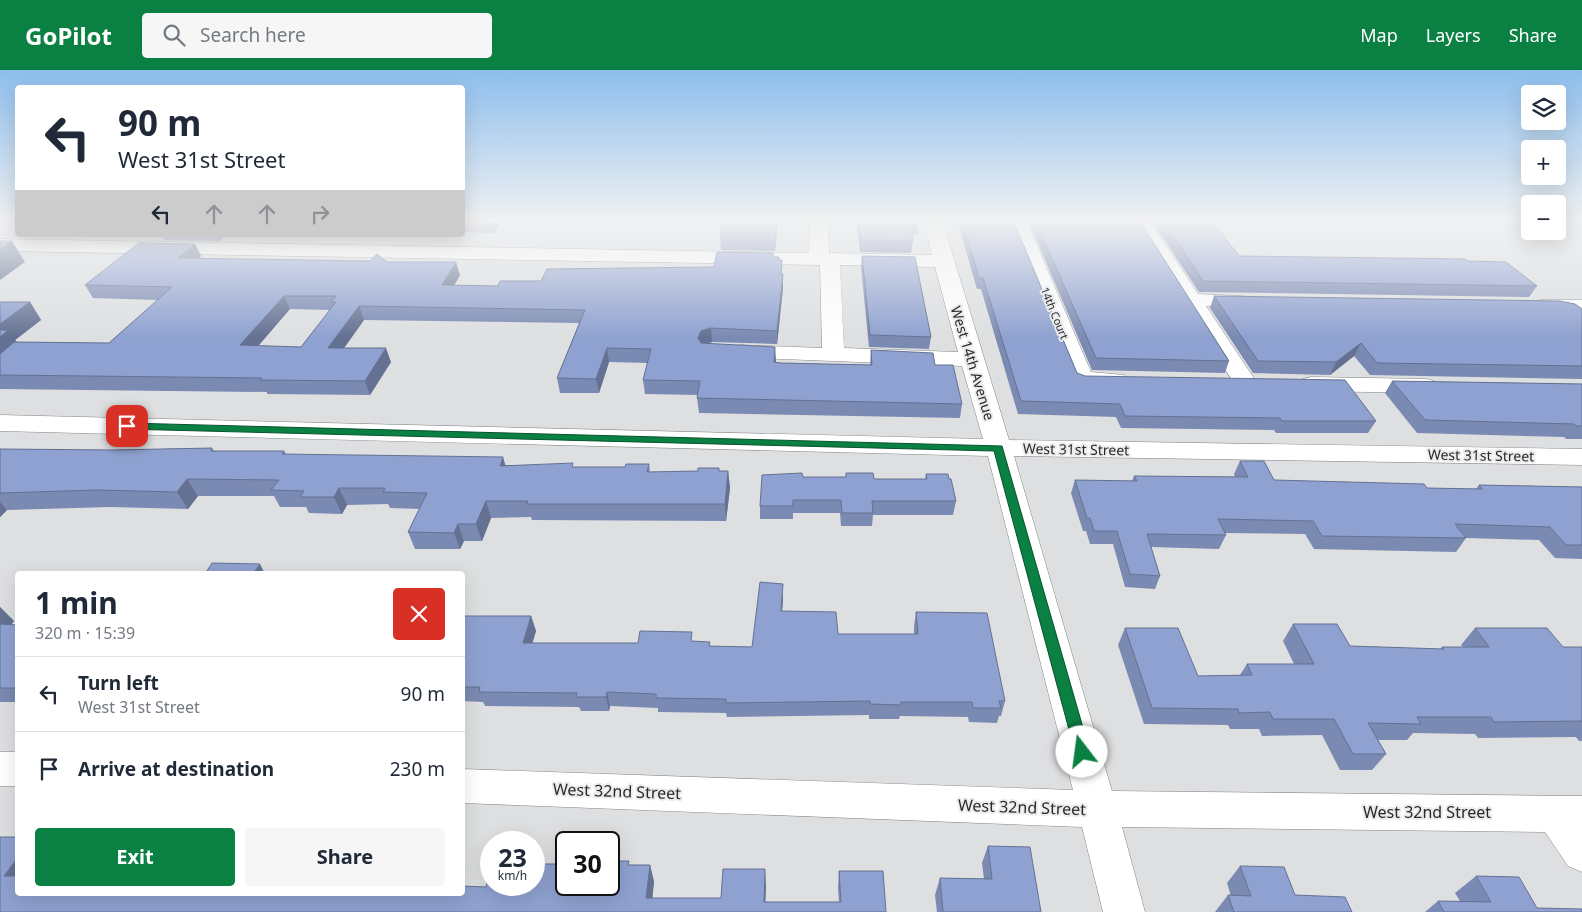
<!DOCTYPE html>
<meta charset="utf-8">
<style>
body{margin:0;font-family:"Noto Sans",sans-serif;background:#f6f6f7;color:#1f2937;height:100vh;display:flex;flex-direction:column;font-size:19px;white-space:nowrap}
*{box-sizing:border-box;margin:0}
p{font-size:16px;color:#747a83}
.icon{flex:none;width:28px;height:28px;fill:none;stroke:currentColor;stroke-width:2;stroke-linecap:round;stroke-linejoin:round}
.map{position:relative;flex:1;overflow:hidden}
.sheet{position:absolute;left:15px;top:501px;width:450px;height:325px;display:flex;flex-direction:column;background:#fff;border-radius:5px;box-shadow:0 5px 20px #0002}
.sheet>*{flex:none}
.hud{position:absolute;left:15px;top:15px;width:450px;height:152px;border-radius:5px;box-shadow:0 5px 20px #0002;background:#fff;color:#1f2937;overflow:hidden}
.controls{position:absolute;left:1521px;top:15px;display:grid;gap:10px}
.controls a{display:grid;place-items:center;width:45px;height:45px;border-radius:5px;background:#fff;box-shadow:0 5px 20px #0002;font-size:25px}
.speed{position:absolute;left:480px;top:761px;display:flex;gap:10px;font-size:25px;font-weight:700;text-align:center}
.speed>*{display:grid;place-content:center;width:65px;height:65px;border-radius:50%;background:#fff;box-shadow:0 5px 20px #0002;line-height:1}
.speed small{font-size:12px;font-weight:400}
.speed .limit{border:2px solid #111;border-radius:8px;background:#fff;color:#111}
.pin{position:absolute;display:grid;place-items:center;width:42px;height:42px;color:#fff;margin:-21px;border-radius:10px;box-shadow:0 2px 8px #0006}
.me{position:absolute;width:55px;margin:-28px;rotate:345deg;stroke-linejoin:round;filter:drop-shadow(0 0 4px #0008)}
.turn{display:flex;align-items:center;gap:18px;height:105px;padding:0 20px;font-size:22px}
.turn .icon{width:65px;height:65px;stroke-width:2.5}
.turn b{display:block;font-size:35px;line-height:42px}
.lanes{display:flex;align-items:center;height:48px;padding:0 20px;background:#0003;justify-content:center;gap:25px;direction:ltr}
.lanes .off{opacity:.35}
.round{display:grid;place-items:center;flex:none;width:52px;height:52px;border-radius:5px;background:#f6f6f7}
.head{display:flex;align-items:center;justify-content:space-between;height:85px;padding:0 20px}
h1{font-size:30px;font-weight:700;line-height:38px}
.cta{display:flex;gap:10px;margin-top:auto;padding:10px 20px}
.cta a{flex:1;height:58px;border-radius:5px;background:#0b8043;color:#fff;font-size:20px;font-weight:700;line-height:58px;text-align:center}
.cta a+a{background:#f6f6f7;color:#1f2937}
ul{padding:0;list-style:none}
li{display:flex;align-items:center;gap:15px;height:75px;padding:0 20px;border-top:1px solid #e0e1e3}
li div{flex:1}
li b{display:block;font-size:19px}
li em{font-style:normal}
header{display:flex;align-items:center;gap:30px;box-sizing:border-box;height:70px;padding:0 25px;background:#0b8043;color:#fff}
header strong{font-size:24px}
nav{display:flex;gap:28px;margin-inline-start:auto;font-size:18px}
.search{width:350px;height:45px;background:#f6f6f7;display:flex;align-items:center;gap:12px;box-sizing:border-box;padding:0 18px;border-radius:5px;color:#747a83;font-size:19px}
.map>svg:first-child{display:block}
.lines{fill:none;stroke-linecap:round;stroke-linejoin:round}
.minor-casing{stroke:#848587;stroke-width:1}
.minor{fill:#fff;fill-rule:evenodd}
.wall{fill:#7b8ab3;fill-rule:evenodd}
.shaded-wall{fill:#647192}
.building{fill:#8fa1d0;stroke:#647192;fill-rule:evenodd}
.route{fill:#0b8043;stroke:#07532c}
.labels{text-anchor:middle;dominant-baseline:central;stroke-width:4;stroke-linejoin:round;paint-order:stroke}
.far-street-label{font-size:11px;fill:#29292a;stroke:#ebecee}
.street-label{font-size:14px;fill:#29292a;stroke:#ebecee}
.near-street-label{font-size:16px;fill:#29292a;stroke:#ebecee}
</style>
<header>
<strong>GoPilot</strong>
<div class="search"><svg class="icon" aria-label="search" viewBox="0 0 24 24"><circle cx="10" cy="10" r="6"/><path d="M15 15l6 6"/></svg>Search here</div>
<nav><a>Map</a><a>Layers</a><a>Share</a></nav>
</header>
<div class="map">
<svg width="1582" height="842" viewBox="0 0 1582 842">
<rect width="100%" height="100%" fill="#dedfe1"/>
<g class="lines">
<defs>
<path id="minor" d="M810 150H828L829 183 932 185 924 150H942L1009 370 1582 379V395L1014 386 1112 721 1582 726V802L1568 796 1545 762 1122 757 1145 842H1103L1082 757 462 733V699L1073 720 988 386 0 361V345L983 369 962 296 731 287 728 282 731 277 739 275 822 278 820 195 0 181V169L809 183ZM840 195 935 197 958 282 844 278Z
M1008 150H1026L1091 302 1124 305 1128 310 1124 315 1116 317 1074 314Z
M1131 150H1149L1198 224 1257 227 1260 231 1257 235 1206 236 1257 313 1253 318 1245 320 1237 318Z
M1541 230H1582V242L1534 240 1531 236 1534 232Z
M1311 307 1426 309 1434 311 1438 316 1434 321 1426 323 1311 321 1303 319 1299 314 1303 309Z
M0 682H18V716H0Z"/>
</defs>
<use href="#minor" class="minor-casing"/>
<use href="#minor" class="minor"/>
</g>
<path class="wall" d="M462 150H502L494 163 462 162Z
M778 150 775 181 721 180 720 163Z
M856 150H917L918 154 917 165H912L913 171 911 183 860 182Z
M957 150H1013L1077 303 1085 306 1376 351 1368 363H1276L1274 360 1121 358 1116 347 1018 344 981 219H977Z
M1028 150H1139L1229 291 1225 303 1092 300Z
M1151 150H1211L1239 186 1468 191 1537 216 1529 227 1199 222Z
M162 165H226L219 171 164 170Z
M195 174 201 186 199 189 387 192 460 205 454 216H498L541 211 714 197 773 183V187L782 204H783V218L777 274 712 272 708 273 780 293 870 295 871 280 935 295 962 334 960 348 699 343 697 328 698 325 645 324 643 310 648 293 609 292 599 323H560L557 308 579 253 364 250 344 278 391 292 370 325 267 324V322L0 319V232H30L41 250 15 270 17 272 109 273 158 230 93 228 85 215ZM290 239 330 240 301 277 258 276Z
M862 186 931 267 929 279 869 277 861 197Z
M1214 226 1582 239V309L1370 305 1354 286 1330 305 1253 303 1210 238Z
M1392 311 1582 314V369H1566L1564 367 1417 363 1385 323Z
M212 378 214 381H284L286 384 505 395 574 397H625L649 394 650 402 719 401H728L730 418 726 451 532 450 531 447 491 448 482 471H464L460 479H415L408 462 420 439 390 438 388 434 347 435 342 444 309 443 306 437H280L274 426H198L188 439 110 437 7 440 0 447V379L112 380Z
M1240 391 1274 410 1427 418 1476 419 1479 415 1582 417V489L1555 488 1539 470 1466 468 1456 482 1314 479 1305 464 1224 463 1226 465 1219 479 1151 477 1160 506 1155 519 1125 517 1113 474H1090L1086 461H1083L1071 423 1075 410 1132 411 1134 406 1235 407 1234 404Z
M926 404 956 431 953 445H873L872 456H841L840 443H793V449H760V436L803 407 874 409H925Z
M783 528 782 541 838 564H914V557L916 542 1005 631 1001 646H999L997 653 969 652 968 647 900 646 899 649H869V645L727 647 726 643 658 642V638L610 636 609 641H581L579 637 485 636 483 632 462 631V553L531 546 536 561 532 573H638L694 571 710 576 752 577Z
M0 537 14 551 11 555H18V632H0Z
M1293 554 1350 576 1440 579 1442 577H1463L1461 575 1475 558 1563 577H1582V671H1579L1576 667 1478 668 1475 664 1413 663 1407 670H1378L1386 684 1372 700H1340L1322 665 1262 666 1259 659H1230L1228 655 1144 654 1118 575 1125 558 1198 606 1240 605 1247 594H1294L1283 571Z
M988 776 1041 842H937L935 825 940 808 984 809 982 793Z
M535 794 650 795 654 812 652 828H721L766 816 765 832H839L838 818 839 801 886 842H0L18 824 486 817Z
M1240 796 1295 825 1352 842H1215L1228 825 1231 826 1227 813Z
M1476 806 1537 838 1582 842H1425L1438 831H1460L1455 823Z"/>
<path class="shaded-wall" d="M493 150H502L494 163 492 152Z
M776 150H778L775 181V164Z
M216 165H226L219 171Z
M12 171 25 192 0 210V179Z
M195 174 201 186 184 201 178 188Z
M456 192 460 205 446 229 442 215Z
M783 204V218L777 274V261Z
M284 226 290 239 247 289 240 275Z
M30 232 41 250 15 270 21 278 0 295V254Z
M359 236 364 250 334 292 328 278Z
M711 258 712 272 702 275 698 268 701 261Z
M1361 273 1354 286 1330 305 1336 292Z
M775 277 776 291 774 306V292Z
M386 278 391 292 370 325 365 311Z
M607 278 609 292 599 323 596 309Z
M503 387 508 404 500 396Z
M728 401 730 418 726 451 725 434Z
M187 409 198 426 188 439 177 422Z
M339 418 347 435 342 444 334 427Z
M486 431 491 448 482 471 476 454Z
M0 432 7 440 0 447Z
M458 454 464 471 460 479 454 463Z
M260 494 265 504H253Z
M783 514V528L781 556V541Z
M0 537 14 551 0 567Z
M531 546 536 561 528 588 523 573Z
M607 622 610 636 609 641 606 627Z
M18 787V816L4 806Z
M650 795 654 812 651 842 646 828Z
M765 799 766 816 765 842 764 832Z"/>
<path class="building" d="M462 150H493L492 152 462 151Z
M723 150H776L775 164 720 163Z
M858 150H917L918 154H910L913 171 861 170Z
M962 150H1013L1077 303 1085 306 1345 310 1376 351H1282L1280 348 1125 346 1120 334 1021 331 983 208H979Z
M1035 150H1139L1229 291 1096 288Z
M1162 150H1211L1239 186 1465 189 1468 191 1506 192 1537 216 1203 211Z
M0 171H12L0 179Z
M139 173 195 174 178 188 370 191 377 184 387 192H456L442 215 498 216 500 211H541L547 199 714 197 717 182 773 183V187H779V190H782L781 204H783L777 261 711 258 701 261 698 268 701 273 775 277 774 292 780 293 872 295 871 280 933 283 935 295H953L962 334 697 328 700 311 643 310 651 279 607 278 596 309 557 308 585 240 359 236 328 278H386L365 311 260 310 262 308 0 305V284L14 272 109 273 172 217 85 215ZM284 226H336L331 232H336L301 277 240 275Z
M862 186 915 187 931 267 870 265Z
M1214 226 1560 231 1575 234 1582 239V296L1377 293 1361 273 1336 292 1258 291Z
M0 232H30L0 254Z
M0 260H8L0 267Z
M1392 311 1582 314V356H1576L1574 354 1425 350Z
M212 378 211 381H284L282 384 503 387 500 396 573 393 572 397H625L626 394H649L647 402 698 401V398H719V401H728L725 434H527L528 431H486L476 454H458L454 463 408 462 427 423 383 422 385 418H339L334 427H300L304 421 271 420 279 410 187 409 177 422 98 420 0 423V379L112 380Z
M1240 391H1264L1274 410 1424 414 1427 418 1482 419 1479 415 1582 417V475H1566L1550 457 1455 454 1466 468 1322 466 1313 451 1218 449 1226 465 1147 464 1160 506 1130 504 1117 461H1094L1090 448H1087L1075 410 1137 411 1134 406 1248 407Z
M802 403 803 407H846V403H873L874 409H927L926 404H948L949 409H951L956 431H872L873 443H842L841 430H793V436H760L762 405Z
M212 493 260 494 253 504H205Z
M760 512 783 514 781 541 836 542 838 564H918L916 542 987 543 1005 631H999L1001 638H973L972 632H901V635L870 634V631L726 633V629L656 628V624L607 622 606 627H576L577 623 479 622 480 617H462V553L465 546H531L523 573H638L640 561 692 562 691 571 710 572 709 576 752 577Z
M0 554 18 555V618H0Z
M1293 554H1337L1350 576 1444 579 1442 577H1489L1475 558H1547L1563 577H1582V651L1494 652 1491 647H1417L1421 654 1368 653 1386 684H1353L1334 649H1273L1270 642 1239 643 1238 639 1152 638 1125 558H1178L1198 606 1252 605 1247 594H1314Z
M0 767H18V787L4 806H18V824H462V816L486 817 491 798V815H534V794H566V815H609V791H629L628 795H650L646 828H721L723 799H765L764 832H841L839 801H883L886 842H0Z
M988 776 1030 777 1041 842H943L940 808 992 809Z
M1240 796 1284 797 1295 825 1345 827 1352 842H1234L1228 825 1251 826Z
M1476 806 1519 807 1537 838 1582 839V842H1444L1438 831 1491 832Z"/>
<linearGradient id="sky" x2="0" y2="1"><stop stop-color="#8dbeed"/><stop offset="0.56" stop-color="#f0f1f2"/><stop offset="1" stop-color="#f0f1f2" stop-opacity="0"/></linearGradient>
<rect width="1582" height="268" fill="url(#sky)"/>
<path class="route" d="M127 353 1002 376 1090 682 1087 687 1082 689 1077 687 1075 682 994 381 123 359V354Z"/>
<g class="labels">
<g class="far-street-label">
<text transform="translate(1055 243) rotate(68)">14th Court</text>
</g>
<g class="street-label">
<text transform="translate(973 293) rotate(73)">West 14th Avenue</text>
<text transform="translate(1076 379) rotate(1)">West 31st Street</text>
<text transform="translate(1481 385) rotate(1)">West 31st Street</text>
</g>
<g class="near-street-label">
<text transform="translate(617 721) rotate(2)">West 32nd Street</text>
<text transform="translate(1022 737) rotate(2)">West 32nd Street</text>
<text x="1427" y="742">West 32nd Street</text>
</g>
</g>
</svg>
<div class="controls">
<a><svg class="icon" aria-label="layers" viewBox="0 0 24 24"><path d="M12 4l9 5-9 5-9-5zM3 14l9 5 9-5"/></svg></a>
<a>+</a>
<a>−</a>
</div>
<div class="speed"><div>23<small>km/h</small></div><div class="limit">30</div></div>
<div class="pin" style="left:127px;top:356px;background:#d93025"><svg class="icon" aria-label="arrive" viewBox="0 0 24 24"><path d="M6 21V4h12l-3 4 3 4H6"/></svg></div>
<svg class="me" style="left:1082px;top:682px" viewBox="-20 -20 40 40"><circle r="19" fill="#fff"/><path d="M0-13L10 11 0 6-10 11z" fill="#0b8043"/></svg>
<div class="hud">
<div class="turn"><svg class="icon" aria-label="left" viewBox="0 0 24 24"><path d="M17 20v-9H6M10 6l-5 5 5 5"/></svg><div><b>90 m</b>West 31st Street</div></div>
<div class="lanes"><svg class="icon" aria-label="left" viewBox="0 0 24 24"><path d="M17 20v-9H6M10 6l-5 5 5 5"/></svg><svg class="icon off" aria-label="ahead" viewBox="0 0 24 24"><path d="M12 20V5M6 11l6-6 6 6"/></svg><svg class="icon off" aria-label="ahead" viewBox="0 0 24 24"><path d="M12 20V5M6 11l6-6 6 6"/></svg><svg class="icon off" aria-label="right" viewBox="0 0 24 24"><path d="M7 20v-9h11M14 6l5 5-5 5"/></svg></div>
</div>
<section class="sheet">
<div class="head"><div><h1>1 min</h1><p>320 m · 15:39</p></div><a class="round" style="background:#d93025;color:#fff"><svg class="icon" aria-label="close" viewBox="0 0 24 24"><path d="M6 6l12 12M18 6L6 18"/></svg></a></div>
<ul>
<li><svg class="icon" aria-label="left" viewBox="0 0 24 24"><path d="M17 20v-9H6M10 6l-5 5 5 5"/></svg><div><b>Turn left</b><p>West 31st Street</p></div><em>90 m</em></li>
<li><svg class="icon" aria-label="arrive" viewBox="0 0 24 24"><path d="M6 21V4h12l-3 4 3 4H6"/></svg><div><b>Arrive at destination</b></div><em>230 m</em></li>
</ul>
<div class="cta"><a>Exit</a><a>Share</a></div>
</section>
</div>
